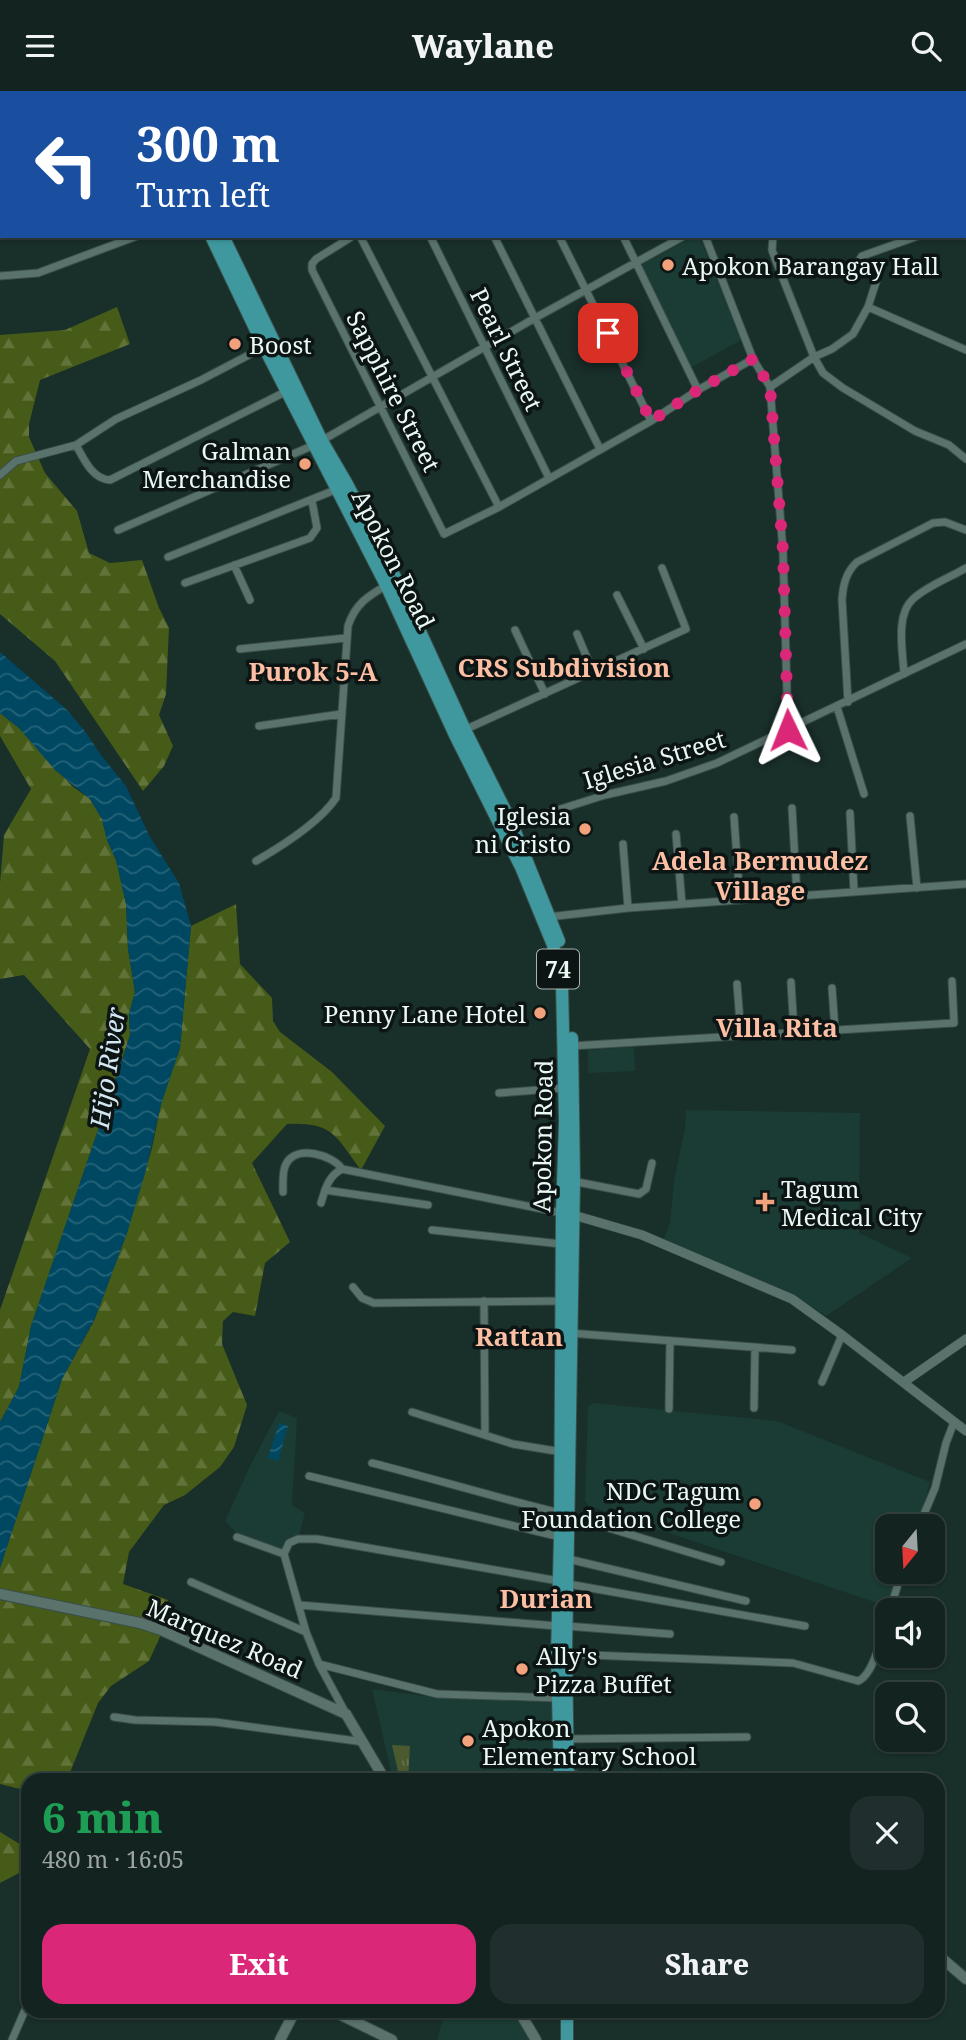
<!DOCTYPE html>
<meta charset="utf-8">
<style>
body{margin:0;font-family:"Noto Serif",serif;background:#202f2d;color:#f1f3f6;height:100vh;display:flex;flex-direction:column;font-size:26px;white-space:nowrap}
*{box-sizing:border-box;margin:0}
p{font-size:23px;color:#9da4a5}
.icon{flex:none;width:38px;height:38px;fill:none;stroke:currentColor;stroke-width:2;stroke-linecap:round;stroke-linejoin:round}
.map{position:relative;flex:1;overflow:hidden}
.sheet{position:absolute;left:21px;top:1682px;width:924px;height:245px;display:flex;flex-direction:column;background:#132320;border-radius:21px;box-shadow:0 2px 5px #0004,0 0 0 2px #32403e}
.sheet>*{flex:none}
.banner{position:absolute;left:0px;top:0px;width:966px;height:147px;box-shadow:0 2px 5px #0004,0 0 0 2px #32403e;background:#1a4fa0;color:#fff;overflow:hidden}
.needle{width:46px;rotate:198deg}
.controls{position:absolute;left:875px;top:1423px;display:grid;gap:14px}
.controls a{display:grid;place-items:center;width:70px;height:70px;border-radius:14px;background:#132320;box-shadow:0 2px 5px #0004,0 0 0 2px #32403e;font-size:35px}
.pin{position:absolute;display:grid;place-items:center;width:60px;height:60px;color:#fff;margin:-30px;border-radius:14px;box-shadow:0 4px 10px #0006}
.me{position:absolute;width:77px;margin:-38px;rotate:358deg;stroke-linejoin:round;filter:drop-shadow(0 0 5px #0008)}
.turn{display:flex;align-items:center;gap:24px;height:147px;padding:0 21px;font-size:32px}
.turn .icon{width:91px;height:91px;stroke-width:2.5}
.turn b{display:block;font-size:49px;line-height:60px}
.round{display:grid;place-items:center;flex:none;width:74px;height:74px;border-radius:21px;background:#202f2d}
.overview{display:flex;align-items:center;justify-content:space-between;height:119px;padding:0 21px}
h1{font-size:42px;font-weight:800;line-height:52px;color:#1e9e55}
.action{display:flex;gap:14px;margin-top:auto;padding:14px 21px}
.action a{flex:1;height:80px;border-radius:21px;background:#db2777;color:#fff;font-size:28px;font-weight:800;line-height:80px;text-align:center}
.action a+a{background:#202f2d;color:#f1f3f6}
header{display:flex;justify-content:space-between;align-items:center;height:91px;padding:0 21px;background:#132320;font-size:32px;font-weight:800}
.map>svg:first-child{display:block}
.built{fill:#1b3b35}
.grass{fill:url(#grass-tufts)}
.forest{fill:url(#forest-firs)}
.water{fill:url(#water-waves)}
.lines{fill:none;stroke-linecap:round;stroke-linejoin:round}
.minor-casing{stroke:#3a4d49;stroke-width:9}
.tertiary-casing{stroke:#3a4d49;stroke-width:10}
.secondary-casing{stroke:#3a4d49;stroke-width:12}
.trunk-casing{stroke:#3a4d49;stroke-width:14}
.minor{stroke:#5a726c;stroke-width:7}
.tertiary{stroke:#5a726c;stroke-width:9}
.secondary{stroke:#5a726c;stroke-width:10}
.trunk{stroke:#3e989e;stroke-width:12}
.route{stroke:#db2777;stroke-width:12;stroke-dasharray:0 21.6}
.poi-dot{fill:#f1a17c;stroke:#0c1513;stroke-width:2.5}
.labels{text-anchor:middle;dominant-baseline:central;stroke-width:7;stroke-linejoin:round;paint-order:stroke}
.shield{fill:#0c1513;stroke:#a8b5b1;stroke-width:2}
.shield-label{font-size:23px;font-weight:bold;fill:#ebf9f5}
.poi-label{font-size:24px;fill:#ebf9f5;stroke:#0c1513;text-anchor:start}
.street-label{font-size:24px;fill:#ebf9f5;stroke:#0c1513}
.neighbourhood-label{font-size:26px;font-weight:bold;fill:#fcbfa4;stroke:#0c1513}
.water-label{font-size:26px;font-style:italic;fill:#d4e8f2;stroke:#0c1513}
</style>
<header><svg class="icon" aria-label="menu" viewBox="0 0 24 24"><path d="M4 6h16M4 12h16M4 18h16"/></svg>Waylane<svg class="icon" aria-label="search" viewBox="0 0 24 24"><circle cx="10" cy="10" r="6"/><path d="M15 15l6 6"/></svg></header>
<div class="map">
<svg width="966" height="1949" viewBox="0 0 966 1949">
<defs>
<pattern id="grass-tufts" width="24" height="20" patternUnits="userSpaceOnUse" patternTransform="scale(1.75)"><rect width="24" height="20" fill="#4a5a2e"/><path d="M3 7l-1-3M5 7V3M7 7l1-3M15 17l-1-3M17 17v-4M19 17l1-3" fill="none" stroke="#64724d"/></pattern>
<pattern id="forest-firs" width="22" height="20" patternUnits="userSpaceOnUse" patternTransform="scale(1.75)"><rect width="22" height="20" fill="#465b17"/><path d="M5 1l3.5 6h-7zM16 11l3.5 6h-7z" fill="#617339"/></pattern>
<pattern id="water-waves" width="16" height="10" patternUnits="userSpaceOnUse" patternTransform="scale(1.75)"><rect width="16" height="10" fill="#004862"/><path d="M0 5q4-4 8 0t8 0" fill="none" stroke="#256379"/></pattern>
</defs>
<rect width="100%" height="100%" fill="#192f2a"/>
<path class="built" d="M695 145H699L741 249 690 277 641 174Z
M634 956 635 980 588 982V959Z
M686 1019 860 1022 859 1142 912 1167 826 1225 793 1204 664 1148 670 1132 674 1090 685 1037Z
M594 1312 777 1330 930 1391 918 1435H887V1480L906 1481 895 1518 589 1415 585 1410 588 1315Z
M279 1320 297 1327 292 1414 305 1422 299 1444 281 1458 239 1444 225 1430 251 1373Z
M372 1598 426 1605 556 1611 549 1689H393Z
M445 1920H514L531 1949H437Z"/>
<path class="grass" d="M392 1654 410 1655 408 1689H400Z"/>
<path class="forest" d="M117 216 130 253 40 289 29 333V346L45 382 77 420 89 462 110 472 142 469 159 517 169 537 166 603 159 624 173 655 164 675 143 700 55 570 0 523V244L65 239Z
M0 622 19 637 72 695 90 708 102 728 107 749 116 769 126 813 128 858 135 901 129 923 130 944 123 966 31 1235 19 1296 0 1331V1219L90 958 24 884 0 888V792L4 744 31 698 0 645Z
M236 813 240 873 272 907 273 930 280 941 332 981 385 1035 361 1079C335 1045 334 1031 287 1033L252 1072 290 1151 265 1172 255 1225 233 1221 223 1230 222 1253 247 1314 234 1356 220 1376 185 1404 164 1414 129 1461 123 1493 168 1509 167 1530 149 1570 111 1595 98 1612 67 1689H28V1700L0 1693V1477L62 1288 94 1230 102 1209 127 1142 152 1057 161 1013 180 957 191 835Z
M0 1741 28 1758V1783L21 1781 0 1792Z"/>
<path class="water" d="M0 561 66 618 84 639 101 664 126 695 150 746 179 792 191 835 180 957 161 1013 146 1079 127 1142 102 1209 94 1229 62 1288 0 1477V1331L19 1296 31 1235 123 966 130 944 129 923 135 901 128 857 126 813 116 769 107 749 102 728 90 708 55 679 19 637 0 622Z
M279 1332 288 1335 278 1370 268 1367Z"/>
<g class="lines">
<defs>
<path id="minor" d="M409 0V2
M729 0 730 2
M872 0 873 2
M7 2 14 0
M419 2 423 0
M546 2 550 0
M0 3H2
M0 66H2
M964 77 966 71
M0 106H2
M964 109 966 113
M964 126H966
M353 145 316 168 312 173V179L444 443 499 416 651 330 698 299 753 268
M360 145 499 416
M430 145 549 387
M494 145 600 358
M559 145 651 330
M623 145 698 299
M705 145 753 268 770 296 783 460 788 639
M773 145 772 159 776 170 814 266 823 282 843 297 915 340 949 354 966 368
M0 185 38 182 137 145
M868 216 966 259
M770 296 814 266 832 258 853 243 868 216 876 191C875 180 863 179 858 171L862 165 918 145
M76 354C84 368 92 388 110 389L287 300
M0 384 16 370 76 354 116 328 201 289 264 256
M118 439 314 354 535 227 684 145
M168 466 340 397
M234 474 250 509
M185 492 310 447 317 437 312 410
M617 504 644 558
M515 539 545 603
M577 543 593 581
M240 558 346 547
M904 583C903 562 895 524 913 508 927 495 949 487 966 477
M848 611 842 509C843 494 846 481 857 471L933 432 945 431 966 439
M837 616 864 703
M259 635 341 623
M462 640 686 538 662 477
M792 717 797 805
M850 722 854 801
M910 725 917 797
M734 726 740 809
M510 734 605 704 666 690 717 672 966 553
M676 743 682 813
M623 753 628 817
M256 770C282 755 319 732 336 707L348 535C355 513 368 505 387 494
M548 826 628 817 966 793
M791 891 794 941
M737 893 741 944
M832 897 835 939
M571 955 954 932 952 890
M499 1002 565 997
M572 1090 639 1103 646 1098 652 1072
M325 1099 428 1114
M283 1101C283 1093 282 1080 286 1073 296 1053 333 1064 342 1078L562 1122
M321 1112C325 1099 328 1085 342 1078
M432 1139 561 1153
M353 1196 362 1207 374 1212 563 1210
M484 1210 485 1343
M569 1242 792 1259
M822 1291 842 1244
M754 1317 755 1257
M669 1318 670 1250
M412 1321 513 1353 562 1361
M372 1372C435 1388 497 1407 560 1422
M309 1385 560 1446
M569 1425 721 1471
M919 1435 935 1397 946 1352 954 1331
M237 1446 284 1463 306 1541 319 1573 345 1621
M284 1463 289 1452 298 1448H317L559 1490
M568 1468 746 1510
M191 1491 306 1541
M568 1493 805 1535
M299 1514 557 1535
M890 1519 902 1480
M566 1535 670 1543
M563 1563 793 1572 858 1590C874 1584 882 1543 887 1527
M319 1573 437 1603 557 1607
M114 1626 135 1629 215 1631 364 1651
M566 1648 747 1646
M633 1920 645 1922 649 1920
M12 1949 28 1912"/>
<path id="tertiary" d="M570 1123 642 1144 792 1208 842 1244 966 1340
M904 1291 966 1248"/>
<path id="secondary" d="M258 2 262 0
M289 2 293 0
M0 1503 140 1532 161 1539 346 1623 385 1689
M562 1681 589 1689
M938 1864 966 1888
M333 1920 392 1949
M519 1920 536 1949
M280 1949 295 1920"/>
<path id="trunk" d="M144 0 145 2
M211 145 264 256 386 494 455 644 521 776 553 854 562 893 565 1031 562 1122 560 1446 557 1563 560 1689
M223 145 322 350 347 393 397 490 465 639 512 733 559 850
M568 1689 566 1563 574 1090 572 947
M567 1949V1920"/>
</defs>
<use href="#minor" class="minor-casing"/>
<use href="#tertiary" class="tertiary-casing"/>
<use href="#secondary" class="secondary-casing"/>
<use href="#trunk" class="trunk-casing"/>
<use href="#minor" class="minor"/>
<use href="#tertiary" class="tertiary"/>
<use href="#secondary" class="secondary"/>
<use href="#trunk" class="trunk"/>
</g>
<g class="lines">
<path class="route" d="M608 242 651 330 698 299 753 268 770 296 783 460 788 639"/>
</g>
<g class="poi-dot">
<circle cx="668" cy="174" r="7"/>
<circle cx="235" cy="253" r="7"/>
<circle cx="305" cy="373" r="7"/>
<circle cx="585" cy="738" r="7"/>
<circle cx="540" cy="922" r="7"/>
<path d="M761.5 1100.5h7v7h7v7h-7v7h-7v-7h-7v-7h7z"/>
<circle cx="755" cy="1413" r="7"/>
<circle cx="522" cy="1578" r="7"/>
<circle cx="468" cy="1650" r="7"/>
</g>
<g class="labels">
<rect class="shield" x="537" y="858.5" width="42" height="39" rx="5"/>
<g class="shield-label">
<text x="558" y="878">74</text>
</g>
<g class="poi-label">
<text x="682" y="174">Apokon Barangay Hall</text>
<text x="249" y="253">Boost</text>
<text x="291" y="359" text-anchor="end">Galman<tspan x="291" dy="28">Merchandise</tspan></text>
<text x="571" y="724" text-anchor="end">Iglesia<tspan x="571" dy="28">ni Cristo</tspan></text>
<text x="526" y="922" text-anchor="end">Penny Lane Hotel</text>
<text x="781" y="1097">Tagum<tspan x="781" dy="28">Medical City</tspan></text>
<text x="741" y="1399" text-anchor="end">NDC Tagum<tspan x="741" dy="28">Foundation College</tspan></text>
<text x="536" y="1564">Ally's<tspan x="536" dy="28">Pizza Buffet</tspan></text>
<text x="482" y="1636">Apokon<tspan x="482" dy="28">Elementary School</tspan></text>
</g>
<g class="street-label">
<text transform="translate(507 258) rotate(64)">Pearl Street</text>
<text transform="translate(394 300) rotate(63)">Sapphire Street</text>
<text transform="translate(394 468) rotate(63)">Apokon Road</text>
<text transform="translate(654 668) rotate(-17)">Iglesia Street</text>
<text transform="translate(542 1045) rotate(-89)">Apokon Road</text>
<text transform="translate(225 1547) rotate(23)">Marquez Road</text>
</g>
<g class="neighbourhood-label">
<text x="564" y="576">CRS Subdivision</text>
<text x="313" y="580">Purok 5-A</text>
<text x="760" y="769">Adela Bermudez<tspan x="760" dy="30">Village</tspan></text>
<text x="777" y="936">Villa Rita</text>
<text x="519" y="1245">Rattan</text>
<text x="546" y="1507">Durian</text>
</g>
<g class="water-label">
<text transform="translate(107 977) rotate(-82)">Hijo River</text>
</g>
</g>
</svg>
<div class="controls">
<a><svg class="needle" viewBox="-14 -14 28 28"><path d="M0-13l5 13h-10z" fill="#e53935"/><path d="M0 13l5-13h-10z" fill="#9da4a5"/></svg></a>
<a><svg class="icon" aria-label="sound" viewBox="0 0 24 24"><path d="M4 9h4l5-4v14l-5-4H4zM17 9q2 3 0 6"/></svg></a>
<a><svg class="icon" aria-label="search" viewBox="0 0 24 24"><circle cx="10" cy="10" r="6"/><path d="M15 15l6 6"/></svg></a>
</div>
<div class="pin" style="left:608px;top:242px;background:#d93025"><svg class="icon" aria-label="arrive" viewBox="0 0 24 24"><path d="M6 21V4h12l-3 4 3 4H6"/></svg></div>
<svg class="me" style="left:788px;top:639px" viewBox="-20 -20 40 40"><path d="M0-17L14 15 0 8-14 15z" fill="#db2777" stroke="#fff" stroke-width="4"/></svg>
<div class="banner">
<div class="turn"><svg class="icon" aria-label="left" viewBox="0 0 24 24"><path d="M17 20v-9H6M10 6l-5 5 5 5"/></svg><div><b>300 m</b>Turn left</div></div>
</div>
<section class="sheet">
<div class="overview"><div><h1>6 min</h1><p>480 m · 16:05</p></div><a class="round"><svg class="icon" aria-label="close" viewBox="0 0 24 24"><path d="M6 6l12 12M18 6L6 18"/></svg></a></div>
<div class="action"><a>Exit</a><a>Share</a></div>
</section>
</div>
